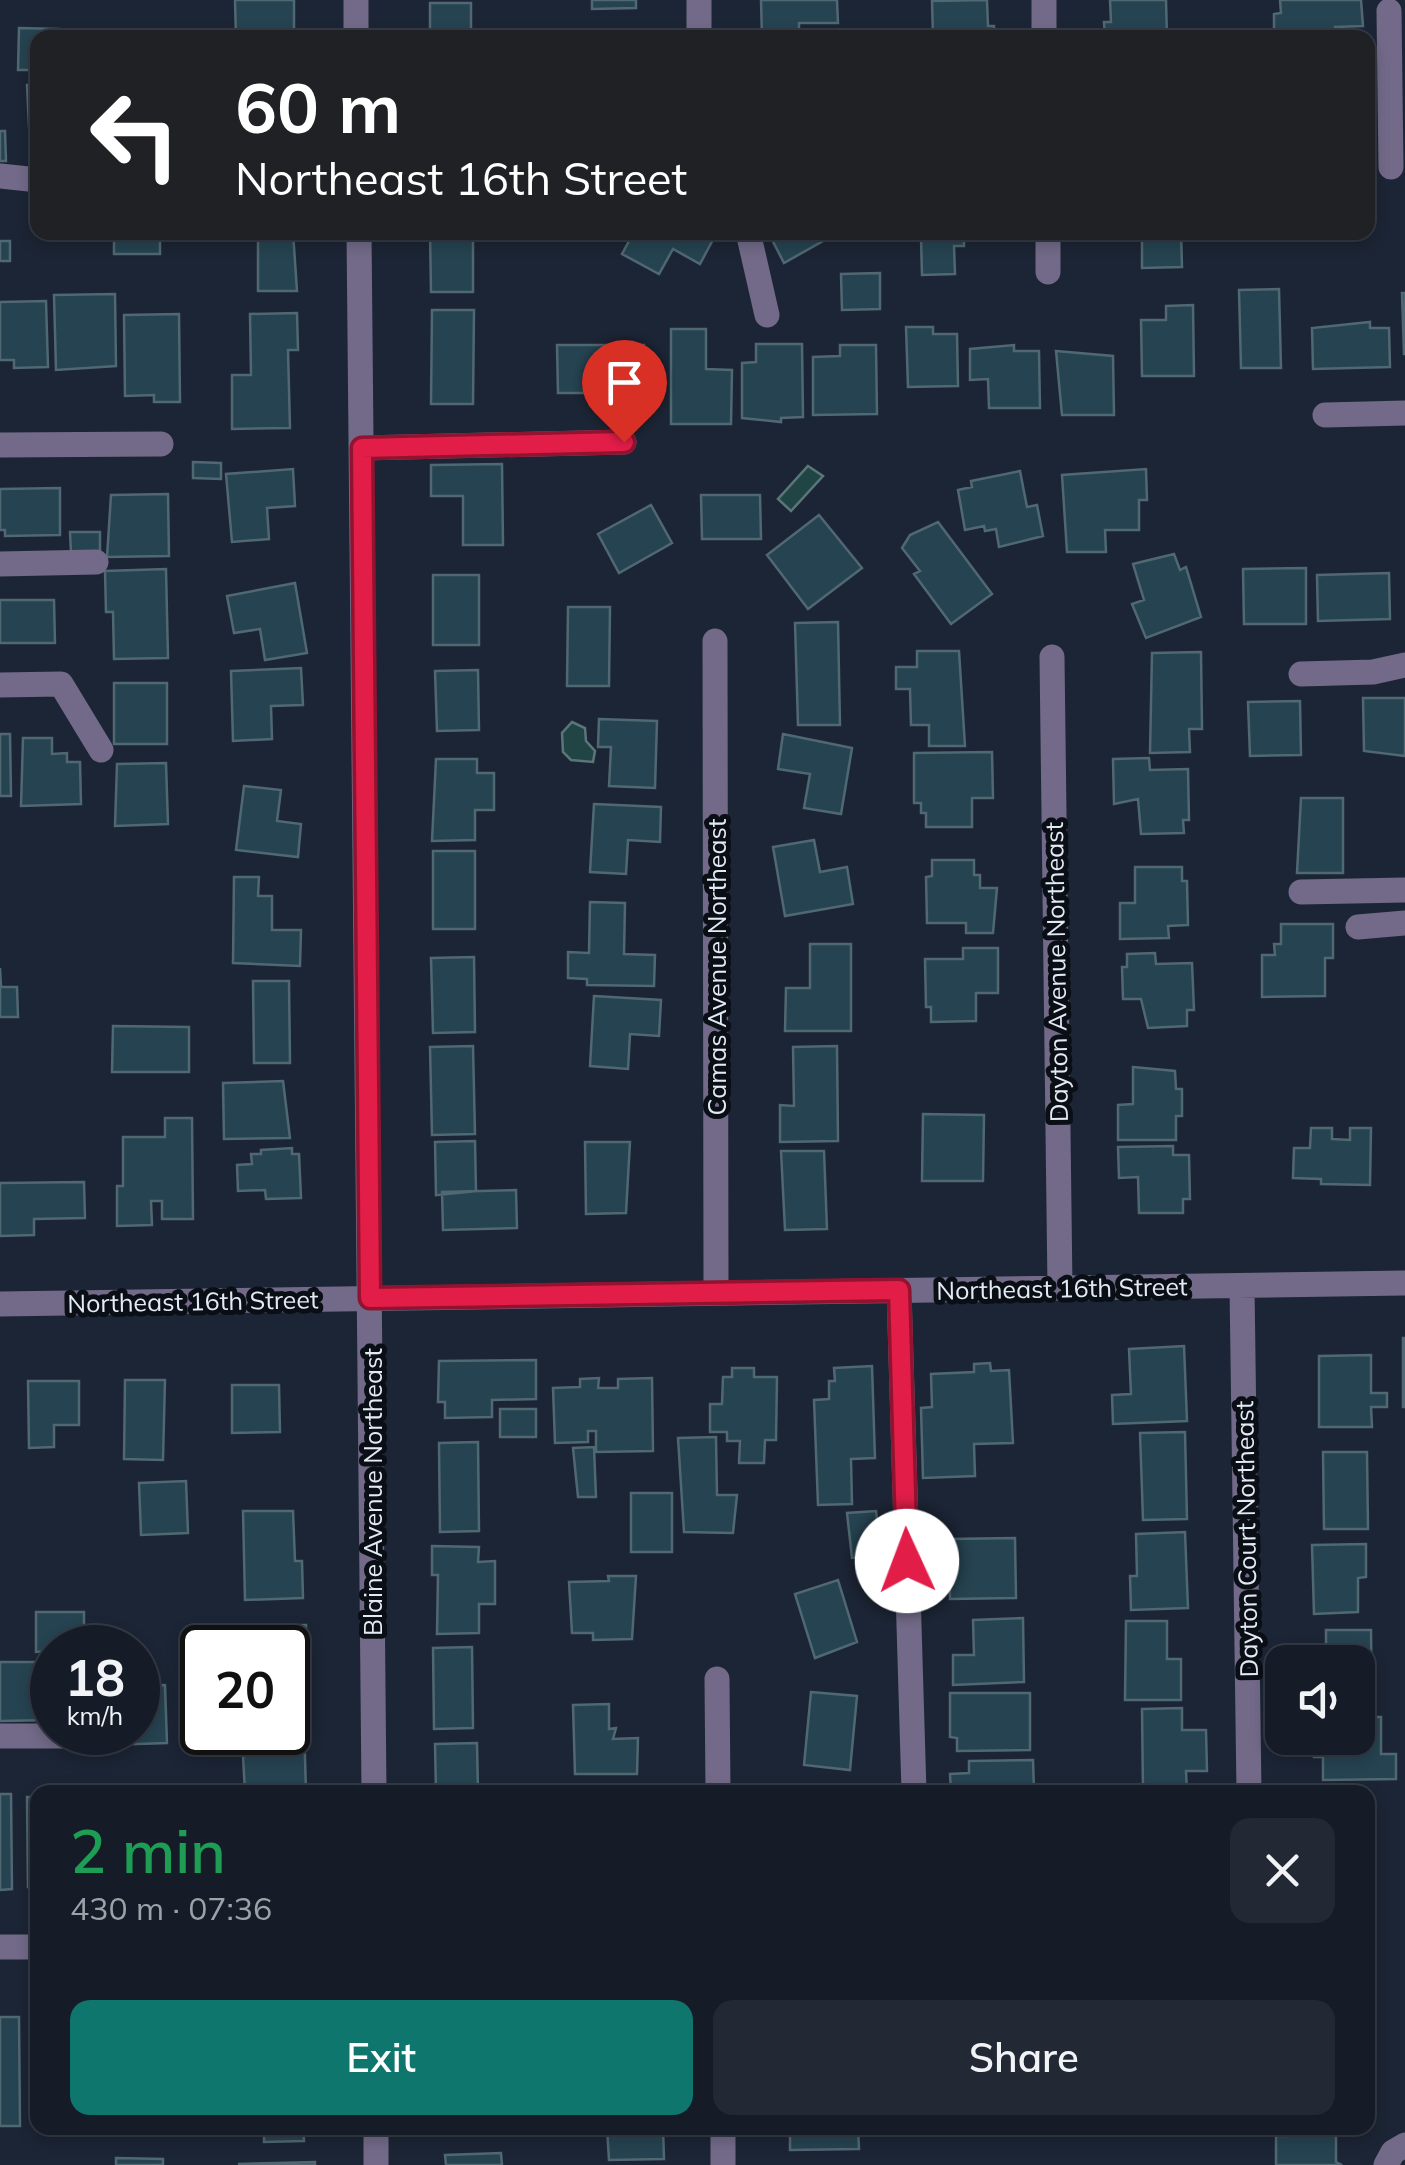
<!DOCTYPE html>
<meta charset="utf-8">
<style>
body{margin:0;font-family:Mulish,sans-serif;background:#222934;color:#f1f3f6;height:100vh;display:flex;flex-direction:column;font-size:38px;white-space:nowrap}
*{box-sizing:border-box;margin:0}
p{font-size:32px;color:#9da1a8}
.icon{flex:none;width:55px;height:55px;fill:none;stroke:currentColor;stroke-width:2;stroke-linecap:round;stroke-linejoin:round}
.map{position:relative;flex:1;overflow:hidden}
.drawer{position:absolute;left:30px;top:1785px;width:1345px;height:350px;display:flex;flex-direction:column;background:#151c28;border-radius:20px;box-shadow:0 5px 15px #0003,0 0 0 2px #343a45}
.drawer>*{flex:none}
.guide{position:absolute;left:30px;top:30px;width:1345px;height:210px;border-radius:20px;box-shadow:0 5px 15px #0003,0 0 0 2px #343a45;background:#202124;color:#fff;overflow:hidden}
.tools{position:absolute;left:1265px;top:1645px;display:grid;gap:20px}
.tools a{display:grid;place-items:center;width:110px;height:110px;border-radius:20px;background:#151c28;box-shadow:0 5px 15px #0003,0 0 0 2px #343a45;font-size:50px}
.speed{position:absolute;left:30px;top:1625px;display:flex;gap:20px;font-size:50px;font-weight:700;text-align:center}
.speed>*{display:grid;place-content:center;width:130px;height:130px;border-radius:50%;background:#151c28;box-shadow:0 5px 15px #0003,0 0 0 2px #343a45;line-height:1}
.speed small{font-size:25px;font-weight:400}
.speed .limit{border:5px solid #111;border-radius:15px;background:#fff;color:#111}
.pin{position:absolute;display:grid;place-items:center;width:85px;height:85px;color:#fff;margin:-102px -42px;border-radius:50% 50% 50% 0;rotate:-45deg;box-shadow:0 0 10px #0007}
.pin .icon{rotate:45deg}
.me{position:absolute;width:110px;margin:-55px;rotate:358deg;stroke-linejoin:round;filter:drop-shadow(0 0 8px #0008)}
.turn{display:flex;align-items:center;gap:35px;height:210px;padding:0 40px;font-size:45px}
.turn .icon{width:130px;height:130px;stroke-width:2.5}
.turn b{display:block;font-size:70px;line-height:85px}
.round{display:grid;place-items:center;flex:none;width:105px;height:105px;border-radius:20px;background:#222934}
.head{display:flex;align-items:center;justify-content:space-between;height:170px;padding:0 40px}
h1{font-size:60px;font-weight:600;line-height:75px;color:#1e9e55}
.action{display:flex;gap:20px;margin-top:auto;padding:20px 40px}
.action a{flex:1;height:115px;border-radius:20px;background:#0f766e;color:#fff;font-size:40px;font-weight:600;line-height:115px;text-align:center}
.action a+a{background:#222934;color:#f1f3f6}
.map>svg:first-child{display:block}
.water{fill:#204544;stroke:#5b7679;stroke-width:2.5}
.building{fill:#264351;stroke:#506872;stroke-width:2.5}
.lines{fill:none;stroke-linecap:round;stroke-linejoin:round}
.minor{stroke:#726a88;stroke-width:25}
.route-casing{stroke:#92132f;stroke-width:25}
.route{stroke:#e11d48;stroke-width:18}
.labels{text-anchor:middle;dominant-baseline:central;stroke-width:10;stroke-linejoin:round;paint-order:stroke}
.street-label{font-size:25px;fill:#e4eaf5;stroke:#0a0e15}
</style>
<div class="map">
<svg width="1405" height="2165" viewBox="0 0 1405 2165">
<rect width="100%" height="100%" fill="#1c2535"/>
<path class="water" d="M808 466 823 476 791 511 778 499Z
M572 722 585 728 586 741 595 751 593 762 571 760 563 752 562 733Z"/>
<path class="building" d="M235 0H294V29L273 30 274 38H236Z
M592 0H636V8L592 9Z
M761 0H837L838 23H799V38H762Z
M987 0 988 26H994V38H933L932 1Z
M1110 0H1166L1167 38H1105L1104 22H1111Z
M1280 0H1361L1363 26 1335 27 1336 38H1283L1274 34V14L1281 13Z
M430 3H471V38H430Z
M19 28 59 29 58 38H38V70H18Z
M630 30V38H591V31Z
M27 85H38V125L29 126Z
M0 131H5L6 161H0Z
M114 232H160V254H114Z
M258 232H293L297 291H258Z
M430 232H473V292H431Z
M634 232H717L700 264 673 249 659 274 622 254Z
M768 232H839L784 263Z
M917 232H964V246H954L955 274 922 275 921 238Z
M1142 232H1181L1182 267 1142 268Z
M0 241H10V261H0Z
M880 273V309L842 310 841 274Z
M1279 289 1281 368H1241L1239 290Z
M1402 293H1405V354H1404Z
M115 294 116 366 56 370 54 295Z
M46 301 48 367 14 368V360H0V302Z
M1193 305 1194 376H1142L1141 320H1166V306Z
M432 310H474L473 404H431Z
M297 313 298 350H288L290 428 232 429V375H251L250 314Z
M179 314 180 402H154V395L125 396 124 315Z
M1370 322V328H1389L1390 367 1313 369 1312 328Z
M906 327H933V334H957L958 386 908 387Z
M671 329H706V369L732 370 731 424H671Z
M756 344H802L803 417 781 418V422L742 418V363L756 362Z
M557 345H644V383H619V393H558Z
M840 345H876L877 414 813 415V357L840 356Z
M1014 345V351H1039L1040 408H989L988 379 970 380V349Z
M1056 351 1113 356 1114 415H1062Z
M193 462 221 463V479L193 478Z
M502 464 503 545H463V496H431V465Z
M293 469 295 506 267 508 269 539 232 542 226 474Z
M1146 469 1147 500H1139V530H1105L1106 552H1067L1062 475Z
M1020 471 1027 507 1037 505 1043 536 999 547 996 529 985 531 984 526 965 530 958 490 972 487 971 481Z
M60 488V535L5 536V530H0V489Z
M168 494 169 556 107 557 111 495Z
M701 495H760L761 539H702Z
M651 505 672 543 619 573 598 534Z
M819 515 862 568 808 609 767 555Z
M938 522 992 594 951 624 914 574 920 571 902 548 910 535Z
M70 532H100V552L71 553Z
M1174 554 1180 570 1186 567 1201 617 1146 638 1132 604 1144 600 1133 564Z
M1306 568V624H1244L1243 569Z
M166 569 168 658 114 659 113 612H106L105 571Z
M1389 573 1390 619 1318 621 1317 575Z
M433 575H479V645H433Z
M295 583 307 653 265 660 260 629 234 633 227 596Z
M0 600H54L55 643H0Z
M568 607H610L609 686H567Z
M838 622 840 725H798L795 623Z
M917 651H959L965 746H929V725H911L910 689H896V667H917Z
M1201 652 1202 729H1189L1190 752 1150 753 1152 653Z
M301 668 303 705 271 706 272 739 233 741 231 671Z
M478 670 479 730 437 731 435 671Z
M114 683H167V744H114Z
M1363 698H1405V756L1364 751Z
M1300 701 1301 755 1250 756 1248 702Z
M599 719 657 721 655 788 609 786 611 747H598Z
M0 734H10L11 796H0Z
M783 734 852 748 841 814 804 808 810 774 778 769Z
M23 738H52V754L67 753V762H80L81 804 21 806Z
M992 752 993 798H972V827H926V813H921V803H914V753Z
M1149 758 1150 770 1188 769 1189 820H1183L1184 833 1141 834 1138 799 1114 804 1113 759Z
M436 759H477V773H494V810H475V840L432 841Z
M166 763 168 824 115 826 117 764Z
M244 786 281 790 277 821 301 824 298 857 236 850Z
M1301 798H1343V873H1297Z
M594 804 661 807 660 842 628 840 626 874 590 872Z
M814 840 820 872 847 867 853 904 785 916 773 847Z
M433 851H475V929H433Z
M932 860H974V875H980V888H997L993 933H966V923H927L926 877 932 876Z
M1135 867H1182V881H1187L1188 925 1168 926 1169 938 1120 939V903H1135Z
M234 877H259L258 896H272V930H301L300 966 233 963Z
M590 902 625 903 624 954 655 955 654 986 587 985V979L568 978V952L589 953Z
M1281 924H1333V958H1325V996L1262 997V955H1275L1274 944H1281Z
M810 944H851V1031H785L786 988H810Z
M963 948H998V993H976V1021L931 1022V1007H926L925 959H963Z
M1155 953 1156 964 1192 963 1194 1010H1187V1026L1148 1028 1141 999H1123L1122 967H1127V954Z
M474 957 475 1032 433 1033 431 958Z
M0 968 1 987H17L18 1017H0Z
M253 981H289L290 1063H254Z
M594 996 661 1000 659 1036 630 1034 628 1069 590 1066Z
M113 1026 189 1027V1072H112Z
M473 1046 475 1134 432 1135 430 1047Z
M837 1046 838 1141 780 1142V1105L794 1106 793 1047Z
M1133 1067 1175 1071 1176 1089H1182V1116H1176V1140H1118V1105L1133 1104Z
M283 1081 290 1138 224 1139 223 1083Z
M923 1114 984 1115 983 1181H922Z
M165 1118H192L193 1219H162V1201H151L152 1225 117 1226V1186H123V1137H165Z
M1311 1128H1332V1139L1350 1140V1128H1371L1370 1185 1321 1184V1179L1293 1178 1294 1148H1310Z
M475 1141 476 1191 436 1195 435 1142Z
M585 1142H630L626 1213 586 1214Z
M1173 1146V1155H1189L1190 1199H1183V1213H1139L1138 1177 1119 1178 1118 1147Z
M292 1148V1154H299L301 1198 266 1199 265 1190 238 1191 237 1165 252 1164 251 1154H261V1150Z
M781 1151H824L827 1229 785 1230Z
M84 1182 85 1218 34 1219V1235L0 1236V1183Z
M516 1190 517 1228 443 1230 442 1192Z
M1403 1338H1405V1407H1403Z
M1184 1346 1187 1421 1113 1424 1112 1395 1131 1394 1129 1349Z
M1371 1355V1393H1387V1407H1371L1372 1427H1319V1356Z
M536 1360V1399L492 1400V1417L445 1418V1402H438L439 1361Z
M990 1363 991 1371 1009 1370 1013 1443 974 1444 975 1476 923 1478 921 1408 932 1407 931 1374 974 1372V1364Z
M872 1366 875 1458 851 1459 852 1504 818 1505 814 1400 829 1399V1381H835L834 1368Z
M732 1368H754V1377H777L776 1440H765L764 1463H739L740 1441H727V1432H710V1404H722L723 1377H732Z
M599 1378 598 1388H618V1379L652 1378 653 1451 596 1452V1431H588V1442L555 1443 553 1388 580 1387V1379Z
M125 1380H165L163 1460 124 1459Z
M28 1381H79V1425H54V1447L29 1448Z
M232 1385H279L280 1432 232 1433Z
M500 1409H536V1437H500Z
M1185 1432 1187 1519 1143 1520 1140 1433Z
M716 1437 717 1495H737L733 1533 684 1532 678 1438Z
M478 1442 479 1531 440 1532 439 1443Z
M594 1447 596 1497H578L573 1448Z
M1323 1452H1367L1368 1529H1324Z
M186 1481 188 1533 141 1535 139 1483Z
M631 1493H672V1552H631Z
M243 1511H293L295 1561H302L303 1598 245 1600Z
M876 1511 881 1555 852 1558 847 1513Z
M1185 1532 1188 1608 1131 1610 1130 1576H1137L1136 1534Z
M1015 1538 1016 1598 950 1599 949 1539Z
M1366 1544V1577L1358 1578V1612L1314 1614 1312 1545Z
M432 1546 479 1547 478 1562 495 1561V1604H479V1633L437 1634 438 1575H432Z
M608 1576H636L632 1639 593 1640V1633H572L569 1582 609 1581Z
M838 1580 857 1642 815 1658 795 1594Z
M36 1612H84V1648L36 1652Z
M1023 1618 1024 1682 953 1685V1655H974L973 1620Z
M1126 1621H1167V1659H1181V1700H1125Z
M306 1625V1656H301L302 1710H288V1648H229L228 1626Z
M1326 1630H1371L1372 1708H1358V1662H1326Z
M472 1647 473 1728 434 1729 433 1648Z
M0 1662H52V1720L0 1721Z
M165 1685 167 1743 108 1745V1732H138V1686Z
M811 1692 857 1696 850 1770 804 1765Z
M950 1693H1030V1750L957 1751V1738L950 1737Z
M609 1704V1729L616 1728 613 1739 638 1738 637 1774H575L573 1705Z
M1182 1708V1730H1206L1207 1771H1186L1187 1792H1143L1142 1709Z
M1358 1717H1381V1754H1396V1779L1323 1780V1757H1314V1738H1358Z
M288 1724H304L306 1792H245L243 1756 264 1755 263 1732H288Z
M477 1743 478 1792H436L435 1744Z
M1033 1760 1034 1791 951 1792 950 1774 969 1773V1761Z
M823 1788V1792H779V1790Z
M0 1794H11L12 1889 0 1890Z
M27 1797H38V1887H28Z
M30 2011H38V2113H31Z
M0 2017H19L20 2126H0Z
M264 2128H303L304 2141 264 2142Z
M607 2128H663L664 2159 609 2160Z
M790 2128H858L859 2149 790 2150Z
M1336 2135V2162L1342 2165H1276V2136Z
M501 2153 502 2165H446L445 2155Z
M116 2158 163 2159V2165H116Z
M315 2162V2165L238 2164Z"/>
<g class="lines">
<path class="minor" d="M356 0V38
M699 0V38
M1044 0V38
M1389 11 1391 167
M0 176 38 180
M359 232 374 1792
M748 232 767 315
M1048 232V272
M1325 415 1405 413
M0 445 161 444
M362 448 624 442
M0 564 96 562
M715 641 716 1293
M1052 657 1060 1288
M1301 674 1373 672 1405 665
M0 685 61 684 101 750
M1301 892 1405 890
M1358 927 1405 923
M1242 1286 1249 1792
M899 1291 914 1792
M0 1304 1405 1283
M717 1679 718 1792
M0 1736H99
M0 1947H38
M376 2128V2165
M723 2128V2165
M1386 2165 1393 2152 1405 2145"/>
</g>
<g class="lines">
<defs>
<path id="route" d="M624 442 362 448 370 1298 899 1290 907 1561"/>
</defs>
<use href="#route" class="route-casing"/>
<use href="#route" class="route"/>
</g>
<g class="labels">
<g class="street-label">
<text transform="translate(716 967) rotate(-90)">Camas Avenue Northeast</text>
<text transform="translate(1056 972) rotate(-91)">Dayton Avenue Northeast</text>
<text transform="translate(1062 1288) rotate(-1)">Northeast 16th Street</text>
<text transform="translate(193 1301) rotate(-1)">Northeast 16th Street</text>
<text transform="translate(372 1492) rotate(-90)">Blaine Avenue Northeast</text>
<text transform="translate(1246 1539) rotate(-91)">Dayton Court Northeast</text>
</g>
</g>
</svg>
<div class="tools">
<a><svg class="icon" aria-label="sound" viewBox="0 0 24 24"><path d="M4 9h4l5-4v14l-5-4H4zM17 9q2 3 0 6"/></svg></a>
</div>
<div class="speed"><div>18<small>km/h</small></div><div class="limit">20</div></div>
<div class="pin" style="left:624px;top:442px;background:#d93025"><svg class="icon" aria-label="arrive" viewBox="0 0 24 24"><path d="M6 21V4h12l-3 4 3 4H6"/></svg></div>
<svg class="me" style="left:907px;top:1561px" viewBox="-20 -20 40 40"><circle r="19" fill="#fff"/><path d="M0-13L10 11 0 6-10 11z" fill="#e11d48"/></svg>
<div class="guide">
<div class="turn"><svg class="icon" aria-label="left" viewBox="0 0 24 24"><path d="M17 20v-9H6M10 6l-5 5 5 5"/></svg><div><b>60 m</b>Northeast 16th Street</div></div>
</div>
<section class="drawer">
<div class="head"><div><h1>2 min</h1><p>430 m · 07:36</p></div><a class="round"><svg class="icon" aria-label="close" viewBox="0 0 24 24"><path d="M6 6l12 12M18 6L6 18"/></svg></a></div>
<div class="action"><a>Exit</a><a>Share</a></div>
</section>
</div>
